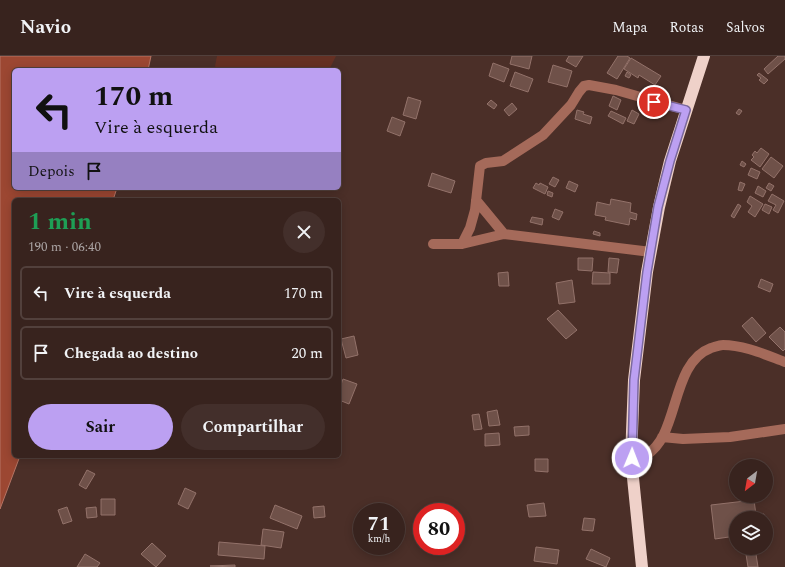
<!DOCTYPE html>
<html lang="pt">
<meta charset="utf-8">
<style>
body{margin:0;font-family:Spectral,serif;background:#432f2b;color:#f1f3f6;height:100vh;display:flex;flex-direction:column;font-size:15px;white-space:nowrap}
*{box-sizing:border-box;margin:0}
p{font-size:13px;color:#aba4a4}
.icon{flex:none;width:22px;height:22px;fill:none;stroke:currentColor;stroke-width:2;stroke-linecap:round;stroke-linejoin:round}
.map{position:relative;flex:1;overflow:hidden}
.side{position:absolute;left:12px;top:142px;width:329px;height:260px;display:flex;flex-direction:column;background:#38231e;border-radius:6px;box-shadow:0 2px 10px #0003,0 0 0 1px #52403c}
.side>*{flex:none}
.banner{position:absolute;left:12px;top:12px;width:329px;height:122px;border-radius:6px;box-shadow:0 2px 10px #0003,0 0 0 1px #52403c;background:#bca0f2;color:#111;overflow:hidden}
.needle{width:26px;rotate:211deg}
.buttons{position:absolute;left:729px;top:403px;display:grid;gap:8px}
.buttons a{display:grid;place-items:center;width:44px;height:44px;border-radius:50%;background:#38231e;box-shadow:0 2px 10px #0003,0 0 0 1px #52403c;font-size:20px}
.speed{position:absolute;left:353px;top:447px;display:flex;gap:8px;font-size:20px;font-weight:700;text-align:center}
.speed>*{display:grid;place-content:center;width:52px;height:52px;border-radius:50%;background:#38231e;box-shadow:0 2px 10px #0003,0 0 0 1px #52403c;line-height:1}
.speed small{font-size:10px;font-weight:400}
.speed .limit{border:6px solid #d22;background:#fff;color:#111}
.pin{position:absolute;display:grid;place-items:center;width:34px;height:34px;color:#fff;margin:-17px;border:2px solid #fff;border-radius:50%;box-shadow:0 1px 4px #0007}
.me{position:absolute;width:44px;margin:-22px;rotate:1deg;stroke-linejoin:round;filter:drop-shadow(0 0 3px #0008)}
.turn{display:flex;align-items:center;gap:14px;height:84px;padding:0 16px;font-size:18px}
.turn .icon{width:52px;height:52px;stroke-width:2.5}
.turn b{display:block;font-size:28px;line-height:34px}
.then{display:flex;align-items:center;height:38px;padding:0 16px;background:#0003;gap:8px;font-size:15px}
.round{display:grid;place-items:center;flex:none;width:42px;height:42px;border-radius:21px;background:#432f2b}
.overview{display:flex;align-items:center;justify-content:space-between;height:68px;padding:0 16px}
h1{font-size:24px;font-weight:700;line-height:30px;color:#1e9e55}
.cta{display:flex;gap:8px;margin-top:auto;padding:8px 16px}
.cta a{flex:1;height:46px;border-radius:24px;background:#bca0f2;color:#111;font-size:16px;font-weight:700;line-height:46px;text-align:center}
.cta a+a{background:#432f2b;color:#f1f3f6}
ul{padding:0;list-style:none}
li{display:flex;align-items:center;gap:12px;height:54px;margin:0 8px 6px;padding:0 8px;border:2px solid #52403c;border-radius:6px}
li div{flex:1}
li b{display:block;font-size:15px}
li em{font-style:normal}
header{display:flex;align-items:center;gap:24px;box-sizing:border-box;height:56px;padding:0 20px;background:#38231e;border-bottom:1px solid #52403c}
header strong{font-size:19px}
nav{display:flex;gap:22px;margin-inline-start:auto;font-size:14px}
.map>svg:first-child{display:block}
.green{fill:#653023}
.water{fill:#9c4732;stroke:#b57464}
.building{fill:#6f5149;stroke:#93726a}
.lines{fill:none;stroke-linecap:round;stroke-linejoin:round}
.minor{stroke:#a56a5a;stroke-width:10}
.highway{stroke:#efd1c9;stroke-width:12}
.route-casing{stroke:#7a689d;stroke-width:10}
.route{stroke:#bca0f2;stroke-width:7}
</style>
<header>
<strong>Navio</strong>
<nav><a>Mapa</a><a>Rotas</a><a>Salvos</a></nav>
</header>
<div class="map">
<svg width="785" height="511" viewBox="0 0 785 511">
<rect width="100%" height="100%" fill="#4b2f28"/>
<path class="green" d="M217 0H336L329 14H217L215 10Z"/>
<path class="water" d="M0 0H151L148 14H14V132H117L113 144H14V400H20L0 453Z"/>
<path class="building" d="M512 0H532L529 13 510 8Z
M569 0H583L576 11 566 5Z
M618 0H627L630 2 617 23 607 17Z
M778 0H785V3L768 18 764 13Z
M631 2 661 20 655 29 639 19 638 22 624 13Z
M493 7 509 13 504 26 489 20Z
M553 9 572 15 567 31 548 26Z
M515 16 533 23 528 36 510 30Z
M627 16 631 19 629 22 625 20Z
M759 17 768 24 764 28 759 24 761 22 757 19Z
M613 40 621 44 617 54 609 50Z
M408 41 421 45 416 63 403 59Z
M491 44 497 49 494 53 487 48Z
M512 47 517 53 509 60 504 54Z
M739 53 742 55 739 59 736 57Z
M577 54 584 56 583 58 592 61 590 68 575 63Z
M632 54 639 58 634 68 627 65Z
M611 55 626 62 623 68 608 60Z
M392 61 405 66 400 80 387 75Z
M761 92 769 98 760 111 751 104 754 101 752 99 755 95 757 97Z
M771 101 783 110 774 122 762 113Z
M742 105 746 108 744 111 740 109Z
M751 112 760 116 757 123 748 119Z
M432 117 455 125 451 137 428 130Z
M553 121 559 124 555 131 549 128Z
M569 125 578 129 575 136 566 132Z
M740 126 745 128 742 135 738 134Z
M536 127 539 129 540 127 548 131 545 138 533 132Z
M769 127 774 130 771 135 766 132Z
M758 130 766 135 763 141 755 137Z
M548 135 553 137 552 141 547 139Z
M772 138 784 145 778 157 773 154 776 149 768 145Z
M750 140 763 148 755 161 748 156 752 150 747 146Z
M611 143 631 147 630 156 637 158 636 164 630 162 629 169 605 164 606 161 595 159 597 146 610 149Z
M738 148 741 150 734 162 731 160Z
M765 148 772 151 769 158 762 154Z
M555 153 563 156 559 164 552 161Z
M532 161 543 163 542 169 530 166Z
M594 175 600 177V180L593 178Z
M578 202H593L592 215 578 214Z
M609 202 619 203 617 217 608 216Z
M508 216 509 230H499L498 217Z
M593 216 610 217V228H592Z
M761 223 773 228 770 236 758 231Z
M572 224 575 246 559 248 556 227Z
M558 254 577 274 566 283 547 263Z
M752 261 766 277 756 286 742 270Z
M780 271 785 276V293L783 295 769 281Z
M354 280 358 299 346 302 341 283Z
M343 323 357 328 349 348 339 344V334Z
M497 354 500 369 489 370 487 356Z
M479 358 482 373 474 374 472 359Z
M529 370V379L515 380 514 371Z
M499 377 500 389 485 390V378Z
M535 403H548V416L535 415Z
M87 414 95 418 86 433 79 429Z
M185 432 196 437 188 453 178 448Z
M101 443H115V459H101Z
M754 444 756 459 764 458V462H736V480L715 483 711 449Z
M544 447 546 460 529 461 527 449Z
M275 449 302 460 297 473 270 462Z
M324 450 325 461 314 462 313 451Z
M67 451 72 465 63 468 58 454Z
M96 451 97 461 87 462 86 452Z
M584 462 595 463 593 475 582 474Z
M263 473 284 476 281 492 261 489Z
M219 486 265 490 264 503 218 499Z
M152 487 166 500 156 511 141 498Z
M536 491 559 494 557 508 534 505Z
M745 492H755L758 511H748Z
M591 493 610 502 606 511 586 503Z
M85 498 100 507 97 511H77Z
M235 509V511L210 510Z"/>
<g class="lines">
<path class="minor" d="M476 144 504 178
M433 188H462L504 178 651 196
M462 188 470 172 475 154 480 110 486 107 503 105 543 79 571 49 579 36 584 30 589 29 616 34 686 54
M662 381 683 383 730 381 785 373
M631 402C637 402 642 402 646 399 680 380 670 307 711 292 715 291 719 289 723 289 744 289 766 299 785 306"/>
<path class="highway" d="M642 511 631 402 634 324 647 216 659 151 670 105 704 0"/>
</g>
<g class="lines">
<defs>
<path id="route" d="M632 402 634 324 647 216 658 151 670 105 686 54 654 46"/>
</defs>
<use href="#route" class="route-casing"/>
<use href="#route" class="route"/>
</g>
</svg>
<div class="buttons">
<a><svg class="needle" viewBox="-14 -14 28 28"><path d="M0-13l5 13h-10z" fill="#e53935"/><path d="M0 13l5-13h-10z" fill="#aba4a4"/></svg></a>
<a><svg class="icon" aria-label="layers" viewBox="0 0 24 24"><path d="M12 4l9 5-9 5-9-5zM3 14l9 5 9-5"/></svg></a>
</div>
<div class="speed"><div>71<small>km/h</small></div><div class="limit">80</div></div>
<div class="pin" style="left:654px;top:46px;background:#d93025"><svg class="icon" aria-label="arrive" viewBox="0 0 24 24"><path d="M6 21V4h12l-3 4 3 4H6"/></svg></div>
<svg class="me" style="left:632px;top:402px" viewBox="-20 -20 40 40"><circle r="17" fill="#bca0f2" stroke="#fff" stroke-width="3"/><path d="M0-11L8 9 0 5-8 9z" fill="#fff"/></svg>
<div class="banner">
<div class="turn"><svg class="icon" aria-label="left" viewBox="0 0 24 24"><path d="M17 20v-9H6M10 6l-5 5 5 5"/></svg><div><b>170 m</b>Vire à esquerda</div></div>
<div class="then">Depois<svg class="icon" aria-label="arrive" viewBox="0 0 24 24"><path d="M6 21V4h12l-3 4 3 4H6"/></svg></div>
</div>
<section class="side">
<div class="overview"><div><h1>1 min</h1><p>190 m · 06:40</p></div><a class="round"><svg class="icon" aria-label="close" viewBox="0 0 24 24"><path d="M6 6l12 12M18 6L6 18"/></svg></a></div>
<ul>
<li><svg class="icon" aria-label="left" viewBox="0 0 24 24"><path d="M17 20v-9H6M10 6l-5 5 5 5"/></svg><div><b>Vire à esquerda</b></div><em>170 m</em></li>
<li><svg class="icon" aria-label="arrive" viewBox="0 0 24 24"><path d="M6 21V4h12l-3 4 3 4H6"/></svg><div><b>Chegada ao destino</b></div><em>20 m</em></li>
</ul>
<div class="cta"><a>Sair</a><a>Compartilhar</a></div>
</section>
</div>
